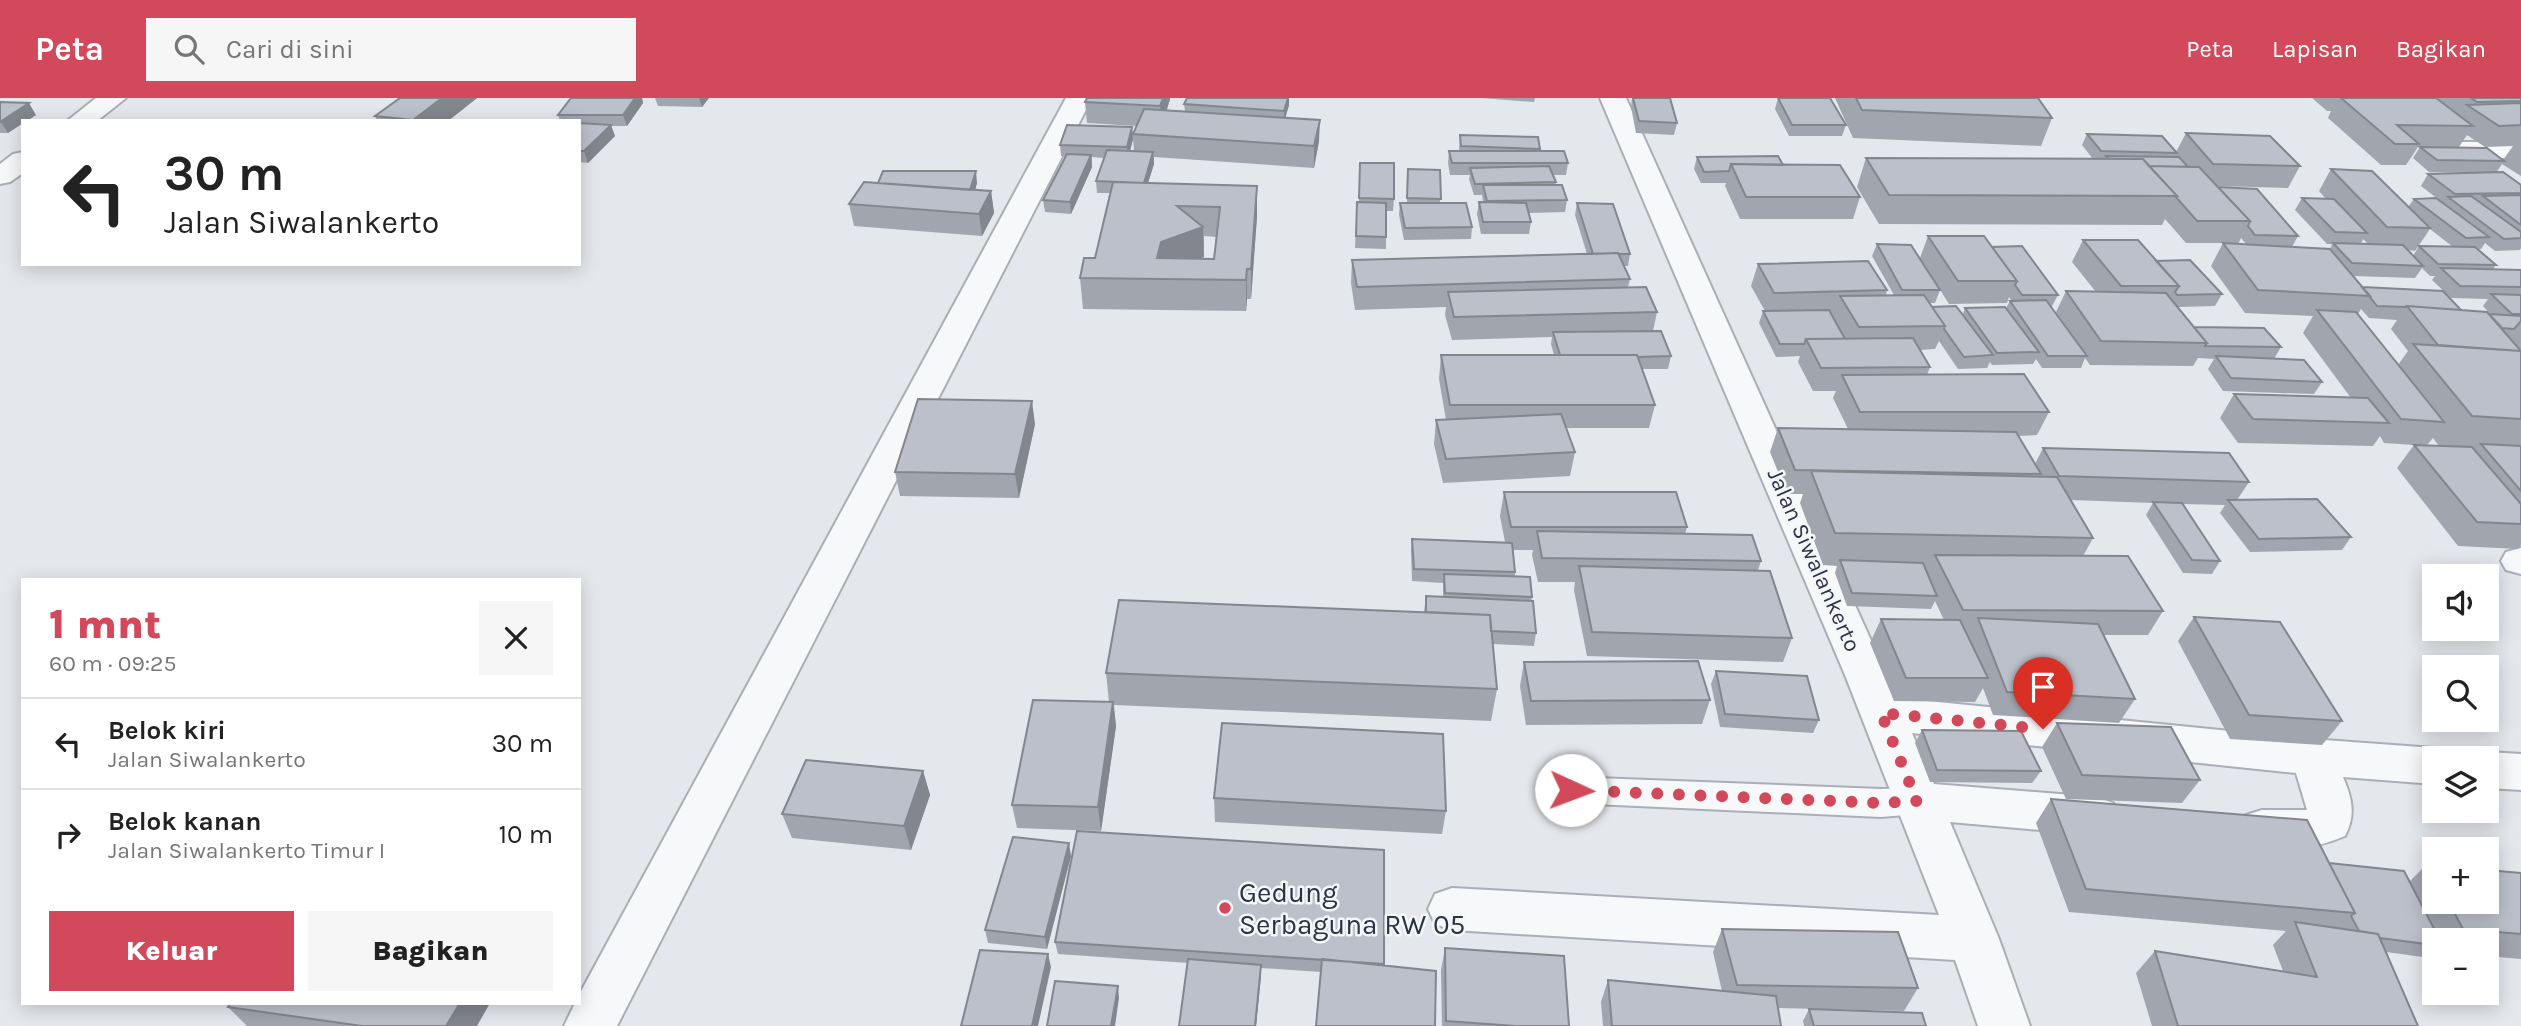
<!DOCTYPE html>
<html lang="id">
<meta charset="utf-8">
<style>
body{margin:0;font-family:Karla,sans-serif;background:#f6f6f6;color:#222;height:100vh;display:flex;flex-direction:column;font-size:26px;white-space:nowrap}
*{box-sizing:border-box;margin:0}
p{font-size:23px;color:#767676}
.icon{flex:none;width:38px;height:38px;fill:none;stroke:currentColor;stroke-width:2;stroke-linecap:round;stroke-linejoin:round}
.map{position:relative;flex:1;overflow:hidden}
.sheet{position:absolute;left:21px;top:480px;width:560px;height:427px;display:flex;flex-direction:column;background:#fff;border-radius:0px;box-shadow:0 4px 18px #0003}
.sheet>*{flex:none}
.top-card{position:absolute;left:21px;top:21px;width:560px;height:147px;border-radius:0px;box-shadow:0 4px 18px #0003;background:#fff;color:#222;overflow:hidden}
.tools{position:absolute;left:2422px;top:466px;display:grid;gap:14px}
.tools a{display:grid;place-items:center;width:77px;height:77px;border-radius:0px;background:#fff;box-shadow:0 4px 18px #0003;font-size:35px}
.pin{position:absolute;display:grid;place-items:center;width:60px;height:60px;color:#fff;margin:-72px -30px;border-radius:50% 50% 50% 0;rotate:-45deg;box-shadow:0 0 7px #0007}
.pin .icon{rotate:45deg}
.me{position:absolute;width:77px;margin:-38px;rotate:92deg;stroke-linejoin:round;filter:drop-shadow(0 0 5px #0008)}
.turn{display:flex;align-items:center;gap:24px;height:147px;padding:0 28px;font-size:32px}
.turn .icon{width:91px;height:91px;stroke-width:2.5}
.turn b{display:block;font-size:49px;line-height:60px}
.round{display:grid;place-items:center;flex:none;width:74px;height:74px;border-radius:0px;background:#f6f6f6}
.summary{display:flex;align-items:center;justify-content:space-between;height:119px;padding:0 28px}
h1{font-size:42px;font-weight:800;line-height:52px;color:#d1495b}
.primary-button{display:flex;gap:14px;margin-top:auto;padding:14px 28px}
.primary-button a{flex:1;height:80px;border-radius:0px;background:#d1495b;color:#fff;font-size:28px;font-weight:800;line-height:80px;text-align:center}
.primary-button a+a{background:#f6f6f6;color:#222}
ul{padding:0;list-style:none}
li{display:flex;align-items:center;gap:21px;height:91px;padding:0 28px;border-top:2px solid #e0e0e0}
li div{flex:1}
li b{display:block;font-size:26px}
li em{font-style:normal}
header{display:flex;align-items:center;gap:42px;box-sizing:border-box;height:98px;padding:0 35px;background:#d1495b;color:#fff}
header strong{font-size:33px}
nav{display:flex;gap:38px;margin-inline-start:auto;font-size:24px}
.search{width:490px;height:63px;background:#f6f6f6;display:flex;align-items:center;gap:18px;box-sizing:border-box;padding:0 24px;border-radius:0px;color:#767676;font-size:26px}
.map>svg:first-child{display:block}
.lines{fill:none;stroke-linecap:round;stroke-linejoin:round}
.service-casing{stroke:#a9aeb7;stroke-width:4}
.minor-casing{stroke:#a9aeb7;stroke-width:4}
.service{fill:#f7f8fa;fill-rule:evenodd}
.minor{fill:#f7f8fa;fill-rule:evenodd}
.wall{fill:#a1a5ae;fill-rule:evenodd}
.shaded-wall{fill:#83868d}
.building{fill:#bbc0ca;stroke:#83868d;stroke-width:2;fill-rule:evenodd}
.route{stroke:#d1495b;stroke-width:12;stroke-dasharray:0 21.6}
.poi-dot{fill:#d1495b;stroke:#f4f6f9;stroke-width:2.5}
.labels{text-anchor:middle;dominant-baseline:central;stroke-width:5;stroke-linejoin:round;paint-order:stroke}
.street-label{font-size:23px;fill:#2b3445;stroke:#f4f6f9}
.near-poi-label{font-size:28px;fill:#2b3445;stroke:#f4f6f9;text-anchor:start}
</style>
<header>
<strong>Peta</strong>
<div class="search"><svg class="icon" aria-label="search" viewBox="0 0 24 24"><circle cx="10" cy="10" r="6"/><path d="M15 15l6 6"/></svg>Cari di sini</div>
<nav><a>Peta</a><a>Lapisan</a><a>Bagikan</a></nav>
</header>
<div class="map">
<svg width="2521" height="928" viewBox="0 0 2521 928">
<rect width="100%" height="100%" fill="#e4e7ec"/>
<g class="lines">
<defs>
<path id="service" d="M1571 679 1881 691 1918 690 1930 693 1934 703 1930 713 1918 716 1881 719 1571 705 1559 701 1555 692 1559 683Z"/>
<path id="minor" d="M96 0H126L97 23H67Z
M1066 0H1092L617 928H564L575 905H579V897Z
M1600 0H1626L1897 600 2311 641 2434 650 2450 655 2452 660H2434V686L2343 679C2352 700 2356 717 2345 738 2312 752 2280 756 2246 745L2239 731 2246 717 2262 712H2307L2296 675 1912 635 1934 686 2097 699 2113 705 2120 718 2113 731 2097 737 1950 724 1999 841 2030 928H1978L1955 862 1452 832 1435 826 1428 811 1435 796 1452 790 1939 817 1845 577Z
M2439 44H2521V60H2439L2430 58 2426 52 2430 46Z
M23 54V75L10 84 0 86V66L13 56Z
M2521 450V476L2506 472 2501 463 2506 454Z
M2487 654 2521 656V692L2487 690V660H2471Z"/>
</defs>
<use href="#service" class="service-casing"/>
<use href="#minor" class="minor-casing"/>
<use href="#service" class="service"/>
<use href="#minor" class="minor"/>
</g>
<path class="wall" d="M400 0H477L448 23H377L375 18Z
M571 0H642L643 5 627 28H611L615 38 588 65 579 64V23H560L558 17Z
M655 0H709L702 9 658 8Z
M1481 0H1535L1534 4Z
M1632 0H1670L1677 25 1674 37 1636 35 1631 9Z
M1778 0 1846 27 1842 38H1789L1775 11Z
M1835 0H1856L2052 20 2041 48 1853 40Z
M2312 0H2521V78L2502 66 2496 75 2521 87V150L2520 152 2495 153 2485 145 2481 151H2477L2496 167 2493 171 2521 172V447L2518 451 2458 448 2397 370 2414 347 2384 345 2380 338 2373 348 2238 345 2220 320 2234 296 2351 300 2303 235 2313 218 2245 215 2211 168 2223 145H2186L2165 121 2162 127 1879 126 1857 89 1866 60 2093 61 2082 47 2087 36 2176 54 2186 35 2300 68 2288 90 2217 88 2298 138 2292 149 2330 151 2332 146H2327L2295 112 2302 100 2326 101 2319 93 2331 71 2408 109 2414 101 2443 105 2421 88 2428 76 2492 75 2429 74 2413 60 2420 49H2418L2406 67H2381L2328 20 2331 13H2327ZM2467 37 2485 49 2513 48 2503 62 2459 49ZM2430 131 2453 149 2419 148 2413 158 2408 152 2415 153ZM2241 140 2246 146H2238ZM2363 141 2368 146H2361ZM2422 170 2430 178H2435L2432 182 2451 200 2488 201 2483 208 2491 217 2461 212 2362 189 2353 178 2415 180ZM2361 211 2369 220 2397 222 2391 231 2408 253 2398 267 2358 216ZM2433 340 2439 348 2427 347Z
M1170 1 1167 12 1185 13 1184 6 1289 7 1285 20 1319 43 1314 70 1154 59V66L1148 85 1257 118 1251 201H1247L1246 213 1083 211 1080 180 1095 160 1110 95H1097L1096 83 1104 60 1092 59V69L1071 116 1045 114 1043 102 1065 59 1061 58 1060 47 1132 29 1133 36 1137 28 1087 25 1085 4ZM1133 41 1134 53H1130ZM1204 138 1217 139 1214 161H1199L1204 159Z
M0 4 36 17 23 23V25L8 35H0Z
M1460 37 1540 51 1539 53 1568 65 1566 77H1553L1556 84 1555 87 1567 102 1565 114 1529 115 1531 124 1529 136H1481L1477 116 1479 104H1483L1482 97H1474L1469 81 1470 77H1450L1448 65 1449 53H1459Z
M1697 59 1783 67 1860 99 1853 121H1740L1725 88 1726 85H1701L1694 71Z
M1360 65 1394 101 1393 113H1386V151L1355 150 1357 104H1359Z
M1408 71 1440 72V105L1472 129 1471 141 1404 142 1399 117 1400 105H1407Z
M878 85H977L975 92 991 93 994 115 982 138 854 128 849 106Z
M1577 105 1630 156 1628 168H1624L1630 181 1628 189 1657 214 1653 233 1671 258 1668 271H1642L1655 307 1649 330H1566L1575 354 1570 378 1443 385 1434 346 1436 322H1446L1439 281 1441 257H1554L1551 246 1552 239 1452 242 1445 217 1446 209 1355 212 1351 185 1352 162 1587 156 1575 117Z
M1928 138 1992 148 2058 197 2051 210 2055 216 2066 193 2096 194 2072 164 2083 142 2156 163 2222 196 2215 208 2178 209 2194 229 2281 249 2274 261 2322 284 2314 296 2223 293 2208 271 2214 261 2198 260 2193 268 2090 267 2085 260 2081 270H2042L2036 261 2033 266 1992 267 1990 264 1987 270 1958 271 1939 243 1935 251 1920 252 1930 269 1927 277 2049 314 2037 337 2018 338 2035 366 2043 350 2249 384 2237 402 2351 439 2342 452 2250 454 2220 415 2225 407 2183 406 2220 463 2212 476 2183 475 2146 417 2153 405 2071 402 2093 440 2083 458 2163 513 2148 537H2104L2135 601 2119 625 1993 617 1983 590 1975 604 1894 603 1870 545 1881 521 1944 522 1935 503 1931 511 1847 508 1835 475 1837 468 1823 467 1800 405 1803 396H1787L1770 354 1778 330 1848 331 1833 300 1836 293H1813L1798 264 1800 258 1776 259 1759 225 1763 213H1765L1751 188 1758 166 1887 192 1886 197H1894L1872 158 1877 146 1940 192 1935 205H1929L1932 209 1963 216 1965 210H2006L2010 203H2012L2009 199 2007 205 1949 206 1920 160Z
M1035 326 1019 400 900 398 895 374Z
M1504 394 1687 429 1685 436 1761 463 1758 472 1792 540 1783 564 1587 558 1574 492 1575 484H1538L1532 457 1533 452H1513L1515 474V479L1532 499 1531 503 1536 535 1534 548 1493 546 1497 591 1491 623 1114 607 1116 628 1101 733 1017 730 1012 707 1109 604 1106 575 1424 514 1426 498 1443 499V485L1412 483 1411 453 1412 441 1505 444 1500 418Z
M2194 519 2342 623 2322 647 2230 641 2178 543Z
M1524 564 1710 602 1702 626 1526 627 1520 588Z
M1716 573 1819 622 1813 635 1720 629 1711 586Z
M2057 625 2200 682 2182 705 2066 701 2042 649Z
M1922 632 2041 673 2032 685 1930 684 1915 645Z
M923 673 930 697 911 752 792 740 782 716Z
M1214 700 1446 713 1442 736 1215 724Z
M2051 701 2409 784 2427 766 2434 767V803H2487L2521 775V861L2487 858V842H2434V856L2430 860 2386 854 2418 928H2152L2136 875 2155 853 2283 873 2273 847 2286 833 2069 814 2036 725Z
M1384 752V867L1321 874 1261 870 1256 928H1179L1188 865 1058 856 1055 844Z
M1071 758 1047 851 988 845 985 832Z
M1722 831 1918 890 1904 913 1778 910 1781 928H1603L1601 904 1608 882 1722 893 1713 854Z
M1445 850 1569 928H1442L1441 872Z
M228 909 477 928H247Z
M1809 911 1926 928H1804L1803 923Z"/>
<path class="shaded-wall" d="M442 0H477L448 23H414L413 22Z
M635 0H642L643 5 627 28 623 17Z
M699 0H709L702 9Z
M1163 0H1170V1L1161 29 1160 8Z
M1288 0H1289V7L1284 24V13Z
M29 5 36 17 27 23H23V25L8 35 1 24Z
M1320 22 1319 43 1314 70V48Z
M611 27 615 38 588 65 584 53Z
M1132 29 1133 41 1128 61 1127 49Z
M1153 54 1154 66 1144 97 1143 85Z
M1091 57 1092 69 1071 116 1070 104Z
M976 73 977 85 971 106 969 94Z
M1257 88V118L1251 201V171Z
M991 93 994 115 982 138 979 116Z
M1203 129 1204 159 1162 175 1157 160 1161 144Z
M1247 171V201L1246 213V182Z
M1032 303 1035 326 1019 400 1015 376Z
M1113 604 1116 628 1101 733 1098 709Z
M923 673 930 697 911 752 904 728Z
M1069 745 1071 758 1047 851 1045 839Z
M1048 856 1051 869 1038 928H1032Z
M1261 867V879L1256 928H1255Z
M1118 888 1119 900 1115 928H1111Z
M460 905H490L477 928H446Z"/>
<path class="building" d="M400 0H442L413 22 375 18Z
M571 0H635L623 17H558Z
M1087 0H1163L1160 8 1085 4Z
M1187 0H1288L1284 13 1184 6Z
M1633 0H1670L1677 25 1639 23Z
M1778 0H1830L1846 27H1792Z
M1856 0H2038L2052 20 1862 12Z
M2341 0H2436L2473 28 2397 27 2419 46H2395Z
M2471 0H2521V3L2477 4Z
M0 4 29 5 0 24Z
M2521 5V27L2499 28 2467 7Z
M1144 11 1320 22 1314 48 1133 36Z
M579 25 611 27 584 53H579Z
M1067 27 1132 29 1127 49 1060 47Z
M2186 35 2270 38 2300 68 2213 66Z
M2087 36 2162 38 2177 55 2101 53Z
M1460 37 1538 39 1540 51 1461 48Z
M2420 49 2487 50 2504 63 2437 62Z
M1107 52 1153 54 1144 85 1096 83Z
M1449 53H1564L1568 65H1452Z
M1067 56 1091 57 1070 104 1043 102Z
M1778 58 1783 67 1731 66 1729 73 1704 74 1697 59Z
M2106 58 2179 59 2188 69 2149 68 2143 61H2109Z
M1866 60 2143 61 2177 98 1889 97Z
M1360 65H1394V101L1359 100Z
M1731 66 1840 67 1860 99H1746Z
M1549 68 1556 84 1475 86 1470 70Z
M2149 68 2199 69 2250 123H2197L2175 98H2177Z
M1408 71 1440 72 1441 101 1407 100Z
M2331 71 2372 73 2430 130 2387 129Z
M883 73H976L970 92 878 85Z
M2503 74 2521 87V95L2455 96 2428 76Z
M864 84 991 93 979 116 849 106Z
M1113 84 1257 88 1251 171H1247L1246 182 1080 180 1084 160H1095ZM1177 108 1220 109 1214 161 1157 160 1161 144 1203 129Z
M1483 87H1562L1567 102 1487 103Z
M2218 89 2257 91 2298 138 2255 137 2248 128 2250 123Z
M2521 97V127L2483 98Z
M2471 98 2521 134V140L2504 141 2448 99Z
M2302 100 2334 101 2367 135 2335 134Z
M2436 100 2489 139 2466 140 2414 101Z
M1357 104 1386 105V139L1356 138Z
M1479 104 1526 105 1531 124H1483Z
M1400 105H1466L1472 129 1405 130Z
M1577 105 1613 106 1630 156H1619L1618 155 1593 156Z
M1928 138H1984L2017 183H1958Z
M2083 142H2138L2179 188H2121Z
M2223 145 2330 151 2370 198 2258 192Z
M2333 145 2403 147 2423 168 2352 165Z
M1877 146 1911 147 1940 192H1902Z
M2022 148 2058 197H2022L2015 187 2017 183 1992 149Z
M2419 148 2475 149 2496 167 2438 166Z
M1618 155 1630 181 1357 189 1352 162Z
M2190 162 2222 196 2177 197 2175 194 2179 188 2156 163Z
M1868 163 1887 192 1774 195 1758 166Z
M2441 170 2521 172V189L2460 188Z
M1646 189 1657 214 1454 219 1448 194Z
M2362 189 2443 193 2461 212 2407 208 2406 209 2377 208Z
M2066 193 2166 195 2207 245 2101 243Z
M2491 196 2521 197V216H2512Z
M1924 197 1945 228 1859 229 1840 198Z
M2046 202 2087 258H2048L2010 203Z
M1956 208 1993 257 1964 259 1944 231 1945 228 1932 209Z
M2407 208 2487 214 2521 253 2438 247Z
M2005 209 2039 254 1997 255 1965 210Z
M1829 212 1845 241H1806L1804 246H1780L1763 213Z
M2317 212 2356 214 2444 324 2401 321Z
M2489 216 2521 218V223L2514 231 2502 230Z
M2194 229 2264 230 2281 249 2205 248 2207 245Z
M1661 233 1671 258 1638 259 1637 257H1560L1553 234Z
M1913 240 1930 269 1821 270 1806 241Z
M2413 246 2521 253V321L2472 318Z
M1441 257H1637L1655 307H1450Z
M2216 258 2304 262 2322 284 2231 280Z
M2024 276 2049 314H1860L1842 277Z
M2234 296 2368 300 2389 325 2253 321Z
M918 301 1032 303 1015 376 895 374Z
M1561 316 1575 354 1446 361 1436 322Z
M1778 330 2016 334 2041 376 1795 372Z
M2481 346 2521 348V393Z
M2414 347 2472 349 2521 406V426L2477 424Z
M2043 350 2229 355 2249 384 2059 378Z
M1811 373 2057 379 2093 440 1835 435Z
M1504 394H1676L1687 429H1511Z
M2317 401 2351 439 2259 441 2228 402Z
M2153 404 2182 405 2220 463 2192 462Z
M1537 433 1752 437 1761 463 1542 460Z
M1412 441 1512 445 1515 474 1414 471Z
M1935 457 2128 458 2163 513 1963 512Z
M1840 462 1923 465 1937 498 1852 495Z
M1579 468 1770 473 1792 540 1592 534Z
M1444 476 1530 479 1532 499 1445 495Z
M1426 498 1533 503 1536 535 1491 533 1490 517 1426 514Z
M1119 502 1490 517 1497 591 1106 575Z
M2194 519 2280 524 2342 623 2249 617Z
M1978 520 2098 526 2135 601 2007 594Z
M1881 521 1960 522 1988 580H1906Z
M1698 563 1710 602 1531 603 1524 564Z
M1716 573 1807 578 1819 622 1725 616Z
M1033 602 1113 604 1098 709 1012 707Z
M1222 625 1443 636 1446 713 1214 700Z
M2057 625 2171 629 2200 682 2082 677Z
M1922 632 2021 633 2041 673 1937 672Z
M806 662 923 673 904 728 782 716Z
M2051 701 2307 722 2355 815 2086 791Z
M1077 733 1384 752V866L1055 844Z
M1013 739 1069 745 1045 839 985 832Z
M2329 765 2404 773 2440 842H2434V847L2380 840 2378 836 2359 833 2351 818 2355 815Z
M2427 766 2434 767V780Z
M2487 772 2521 775V836L2463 831 2448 803H2487Z
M2295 824 2378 836 2418 928H2178L2155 853 2317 879Z
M1722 831 1898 834 1918 890 1737 887Z
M1445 850 1564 858 1569 928H1516L1446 923Z
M980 852 1048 856 1032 928H961Z
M1188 861 1261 867 1255 928H1179Z
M1322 861 1436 873 1435 928H1316Z
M1608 882 1776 898 1781 928H1612Z
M1055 883 1118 888 1111 928H1047Z
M231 905H460L446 928H362L228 909Z
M1809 911 1922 915 1926 928H1814Z"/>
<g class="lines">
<path class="route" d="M1571 692 1881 705 1917 703 1881 615 2043 631"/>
</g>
<circle class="poi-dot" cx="1225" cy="810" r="7"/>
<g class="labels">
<g class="street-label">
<text transform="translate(1814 462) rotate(66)">Jalan Siwalankerto</text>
</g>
<g class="near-poi-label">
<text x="1239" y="794">Gedung<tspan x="1239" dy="32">Serbaguna RW 05</tspan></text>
</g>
</g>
</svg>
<div class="tools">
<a><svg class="icon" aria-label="sound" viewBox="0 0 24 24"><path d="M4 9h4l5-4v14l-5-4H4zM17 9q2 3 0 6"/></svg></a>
<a><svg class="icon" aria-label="search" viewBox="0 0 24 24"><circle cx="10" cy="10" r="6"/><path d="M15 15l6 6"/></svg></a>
<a><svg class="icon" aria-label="layers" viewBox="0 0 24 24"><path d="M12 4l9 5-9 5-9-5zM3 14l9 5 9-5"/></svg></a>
<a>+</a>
<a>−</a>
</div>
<div class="pin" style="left:2043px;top:631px;background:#d93025"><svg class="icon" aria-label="arrive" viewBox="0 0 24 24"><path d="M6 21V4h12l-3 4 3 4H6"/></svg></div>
<svg class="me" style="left:1571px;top:692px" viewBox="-20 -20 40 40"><circle r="19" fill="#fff"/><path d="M0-13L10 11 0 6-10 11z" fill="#d1495b"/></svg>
<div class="top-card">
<div class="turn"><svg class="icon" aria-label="left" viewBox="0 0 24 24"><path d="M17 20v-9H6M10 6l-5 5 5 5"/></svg><div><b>30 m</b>Jalan Siwalankerto</div></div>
</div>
<section class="sheet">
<div class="summary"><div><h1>1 mnt</h1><p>60 m · 09:25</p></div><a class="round"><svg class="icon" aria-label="close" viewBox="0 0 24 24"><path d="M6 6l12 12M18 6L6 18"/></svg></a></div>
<ul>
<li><svg class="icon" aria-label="left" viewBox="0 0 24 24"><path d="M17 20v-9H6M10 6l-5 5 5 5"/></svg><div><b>Belok kiri</b><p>Jalan Siwalankerto</p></div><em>30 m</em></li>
<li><svg class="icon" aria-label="right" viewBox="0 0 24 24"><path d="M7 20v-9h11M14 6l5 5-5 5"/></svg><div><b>Belok kanan</b><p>Jalan Siwalankerto Timur I</p></div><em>10 m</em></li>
</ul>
<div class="primary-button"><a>Keluar</a><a>Bagikan</a></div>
</section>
</div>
